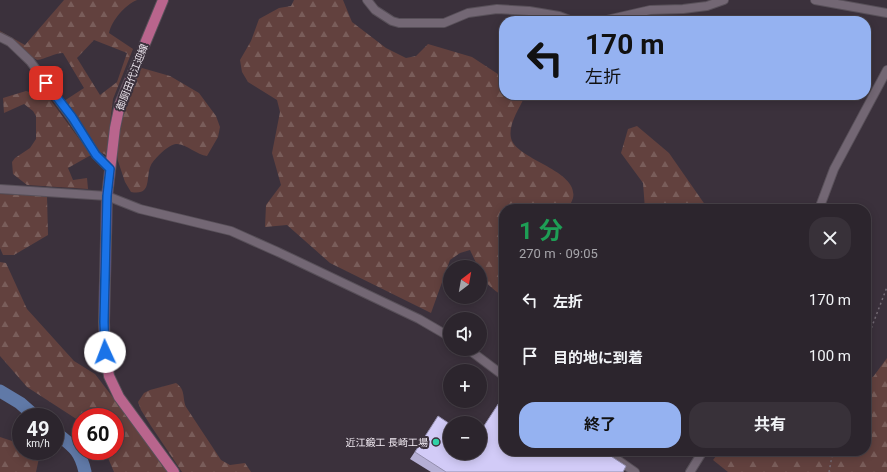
<!DOCTYPE html>
<html lang="ja">
<meta charset="utf-8">
<style>
body{margin:0;font-family:Roboto,"Noto Sans JP",sans-serif;background:#383139;color:#f1f3f6;height:100vh;display:flex;flex-direction:column;font-size:15px;white-space:nowrap}
*{box-sizing:border-box;margin:0}
p{font-size:13px;color:#a6a5aa}
.icon{flex:none;width:22px;height:22px;fill:none;stroke:currentColor;stroke-width:2;stroke-linecap:round;stroke-linejoin:round}
.map{position:relative;flex:1;overflow:hidden}
.sheet{position:absolute;left:499px;top:204px;width:372px;height:252px;display:flex;flex-direction:column;background:#2c252d;border-radius:16px;box-shadow:0 2px 10px #0003,0 0 0 1px #484249}
.sheet>*{flex:none}
.top-card{position:absolute;left:499px;top:16px;width:372px;height:84px;border-radius:16px;box-shadow:0 2px 10px #0003,0 0 0 1px #484249;background:#95b2f1;color:#111;overflow:hidden}
.needle{width:26px;rotate:31deg}
.controls{position:absolute;left:443px;top:260px;display:grid;gap:8px}
.controls a{display:grid;place-items:center;width:44px;height:44px;border-radius:50%;background:#2c252d;box-shadow:0 2px 10px #0003,0 0 0 1px #484249;font-size:20px}
.speed{position:absolute;left:12px;top:408px;display:flex;gap:8px;font-size:20px;font-weight:700;text-align:center}
.speed>*{display:grid;place-content:center;width:52px;height:52px;border-radius:50%;background:#2c252d;box-shadow:0 2px 10px #0003,0 0 0 1px #484249;line-height:1}
.speed small{font-size:10px;font-weight:400}
.speed .limit{border:6px solid #d22;background:#fff;color:#111}
.pin{position:absolute;display:grid;place-items:center;width:34px;height:34px;color:#fff;margin:-17px;border-radius:8px;box-shadow:0 2px 6px #0006}
.me{position:absolute;width:44px;margin:-22px;rotate:358deg;stroke-linejoin:round;filter:drop-shadow(0 0 3px #0008)}
.turn{display:flex;align-items:center;gap:14px;height:84px;padding:0 20px;font-size:18px}
.turn .icon{width:52px;height:52px;stroke-width:2.5}
.turn b{display:block;font-size:28px;line-height:34px}
.round{display:grid;place-items:center;flex:none;width:42px;height:42px;border-radius:16px;background:#383139}
.summary{display:flex;align-items:center;justify-content:space-between;height:68px;padding:0 20px}
h1{font-size:24px;font-weight:700;line-height:30px;color:#1e9e55}
.primary-button{display:flex;gap:8px;margin-top:auto;padding:8px 20px}
.primary-button a{flex:1;height:46px;border-radius:16px;background:#95b2f1;color:#111;font-size:16px;font-weight:700;line-height:46px;text-align:center}
.primary-button a+a{background:#383139;color:#f1f3f6}
ul{padding:0;list-style:none}
li{display:flex;align-items:center;gap:12px;height:56px;padding:0 20px}
li div{flex:1}
li b{display:block;font-size:15px}
li em{font-style:normal}
.map>svg:first-child{display:block}
.forest{fill:url(#forest-firs);fill-rule:evenodd}
.lines{fill:none;stroke-linecap:round;stroke-linejoin:round}
.river{stroke:#6079a7;stroke-width:13}
.minor-casing{stroke:#585059;stroke-width:10}
.major-casing{stroke:#585059;stroke-width:12}
.path{stroke:#746b75;stroke-width:1.5;stroke-dasharray:2 3;stroke-linecap:butt}
.minor{stroke:#736774;stroke-width:8}
.major{stroke:#b9658d;stroke-width:10}
.wall{fill:#b5afd4}
.building{fill:#d2cbf7;stroke:#938ead}
.route-casing{stroke:#114b97;stroke-width:10}
.route{stroke:#1a73e8;stroke-width:7}
.poi-dot{fill:#31d4a9;stroke:#3b313c;stroke-width:1.5}
.labels{text-anchor:middle;dominant-baseline:central;stroke-width:4;stroke-linejoin:round;paint-order:stroke}
.street-label{font-size:10px;fill:#f3ecf4;stroke:#3b313c}
.poi-label{font-size:10px;fill:#f3ecf4;stroke:#3b313c;text-anchor:end}
</style>
<div class="map">
<svg width="887" height="472" viewBox="0 0 887 472">
<defs>
<pattern id="forest-firs" width="22" height="20" patternUnits="userSpaceOnUse"><rect width="22" height="20" fill="#62413e"/><path d="M5 1l3.5 6h-7zM16 11l3.5 6h-7z" fill="#795d5a"/></pattern>
</defs>
<rect width="100%" height="100%" fill="#3b313c"/>
<path class="forest" d="M64 0H137C125 5 112 20 109 33L133 49 113 99 106 155 98 151 64 101 84 88 63 53C54 53 46 59 37 60L0 36V31L25 45ZM94 40 127 53 117 82 100 95 77 58Z
M294 0H343L352 22 386 48 406 58 416 56 428 44 472 57 504 78V95H523L524 98C519 109 508 125 511 138 516 160 579 170 573 198 572 201 570 205 568 209H504V316L500 304 501 295C492 288 480 280 480 267H478L470 250 460 253 450 260 431 313 330 263 287 225 265 227 266 205 281 185 272 153 280 112 277 100 248 82 242 72 240 60 251 41 259 19 279 8 291 6Z
M142 68 170 76 199 93 216 116 220 127 218 137 207 156C197 155 185 143 176 144 169 144 154 159 151 165 145 177 153 196 131 192L125 182 118 161 117 141 122 124 124 101 137 72Z
M26 91 49 98 91 155 68 168 73 180 87 178 88 189 27 185 13 174 12 162 15 158 30 148 36 139V116L33 111 24 104 4 113 3 98Z
M637 126 669 153 708 209H645L643 183 621 153 628 129Z
M0 194 47 196 48 235 14 255H3L0 248Z
M0 262 6 263 27 309 74 361 95 374 170 472H114L105 451H115V417H81V422L27 387 0 356Z
M887 358V472H728L713 460 720 451H760L766 454 768 451H866V376L873 377Z
M176 383C186 390 182 397 186 407L221 460 230 465 245 463 251 472H182L151 426 141 410 138 402 144 393 150 390Z
M0 437 21 444V451H34L38 453 39 458 36 472H0Z"/>
<g class="lines">
<path class="river" d="M0 391 20 403 36 417
M55 432C72 446 80 449 85 472"/>
<defs>
<path id="minor" d="M367 0 375 10 392 21 399 23H444L468 13 497 9 529 11 559 16 572 21
M815 0 887 13
M602 21 650 10 683 9 707 6 724 0
M0 37 10 42 30 61 71 117 96 155 110 169
M0 189 107 196 140 209 231 231 278 252 419 319 450 337
M819 209 834 169 887 70
M468 349 504 376
M605 451 635 472
M690 472 703 451"/>
<path id="major" d="M163 0 120 104 115 128 107 196 104 322 105 352 109 376 119 397 174 472"/>
</defs>
<use href="#minor" class="minor-casing"/>
<use href="#major" class="major-casing"/>
<path class="path" d="M866 342 887 287
M829 472 833 451"/>
<use href="#minor" class="minor"/>
<use href="#major" class="major"/>
</g>
<path class="wall" d="M434 423 450 453 623 472H431L410 459Z"/>
<path class="building" d="M504 395V451H603L626 466 623 472H446L415 452 438 416 450 424V453H480V432Z"/>
<g class="lines">
<defs>
<path id="route" d="M46 83 72 117 96 155 110 169 107 196 104 322 105 352"/>
</defs>
<use href="#route" class="route-casing"/>
<use href="#route" class="route"/>
</g>
<circle class="poi-dot" cx="436" cy="442" r="4"/>
<g class="labels">
<g class="street-label">
<text transform="translate(132 77) rotate(-69)">御厨田代江迎線</text>
</g>
<g class="poi-label">
<text x="428" y="442">近江鍛工 長崎工場</text>
</g>
</g>
</svg>
<div class="controls">
<a><svg class="needle" viewBox="-14 -14 28 28"><path d="M0-13l5 13h-10z" fill="#e53935"/><path d="M0 13l5-13h-10z" fill="#a6a5aa"/></svg></a>
<a><svg class="icon" aria-label="sound" viewBox="0 0 24 24"><path d="M4 9h4l5-4v14l-5-4H4zM17 9q2 3 0 6"/></svg></a>
<a>+</a>
<a>−</a>
</div>
<div class="speed"><div>49<small>km/h</small></div><div class="limit">60</div></div>
<div class="pin" style="left:46px;top:83px;background:#d93025"><svg class="icon" aria-label="arrive" viewBox="0 0 24 24"><path d="M6 21V4h12l-3 4 3 4H6"/></svg></div>
<svg class="me" style="left:105px;top:352px" viewBox="-20 -20 40 40"><circle r="19" fill="#fff"/><path d="M0-13L10 11 0 6-10 11z" fill="#1a73e8"/></svg>
<div class="top-card">
<div class="turn"><svg class="icon" aria-label="left" viewBox="0 0 24 24"><path d="M17 20v-9H6M10 6l-5 5 5 5"/></svg><div><b>170 m</b>左折</div></div>
</div>
<section class="sheet">
<div class="summary"><div><h1>1 分</h1><p>270 m · 09:05</p></div><a class="round"><svg class="icon" aria-label="close" viewBox="0 0 24 24"><path d="M6 6l12 12M18 6L6 18"/></svg></a></div>
<ul>
<li><svg class="icon" aria-label="left" viewBox="0 0 24 24"><path d="M17 20v-9H6M10 6l-5 5 5 5"/></svg><div><b>左折</b></div><em>170 m</em></li>
<li><svg class="icon" aria-label="arrive" viewBox="0 0 24 24"><path d="M6 21V4h12l-3 4 3 4H6"/></svg><div><b>目的地に到着</b></div><em>100 m</em></li>
</ul>
<div class="primary-button"><a>終了</a><a>共有</a></div>
</section>
</div>
